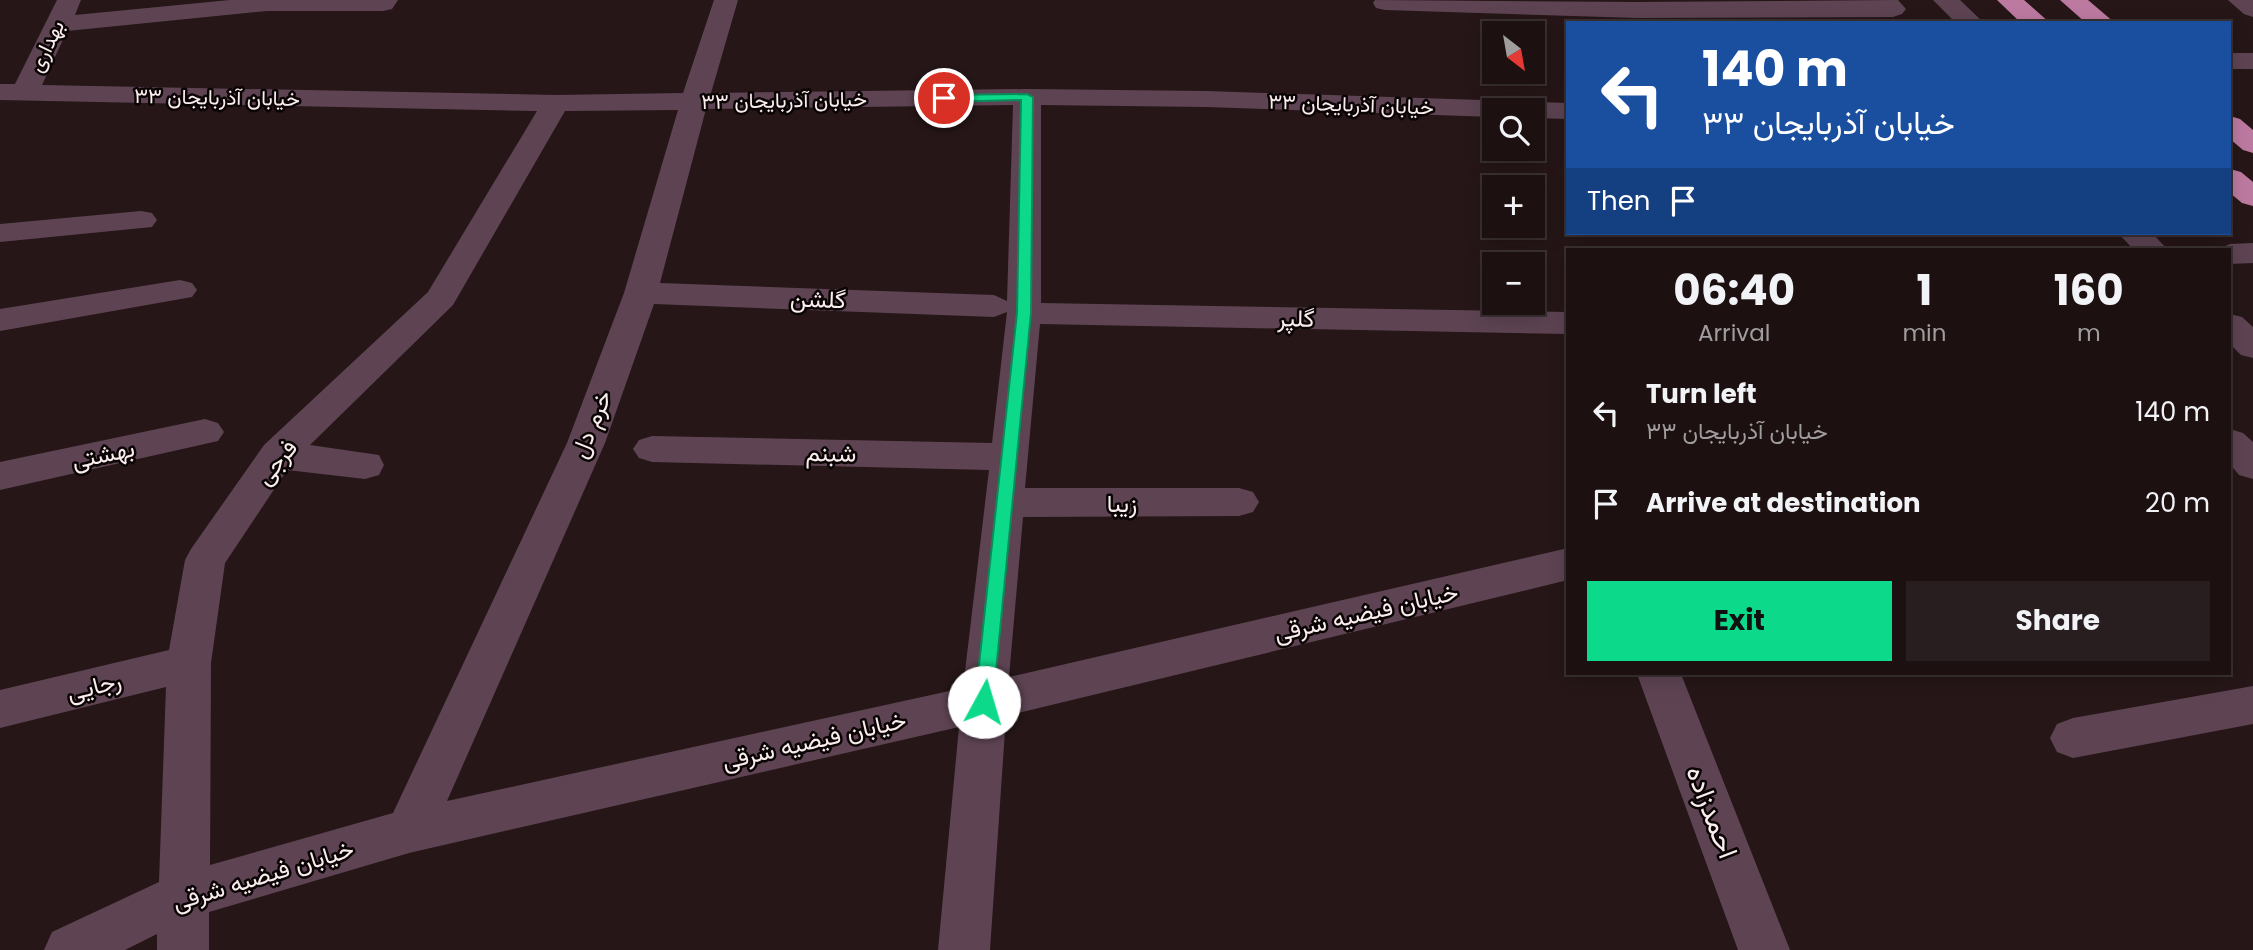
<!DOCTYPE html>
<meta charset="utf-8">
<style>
body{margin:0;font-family:Poppins,Vazirmatn,sans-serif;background:#291e1f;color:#f1f3f6;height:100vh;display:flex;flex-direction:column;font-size:26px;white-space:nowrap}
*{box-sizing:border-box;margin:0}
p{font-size:23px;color:#a09d9f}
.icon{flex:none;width:38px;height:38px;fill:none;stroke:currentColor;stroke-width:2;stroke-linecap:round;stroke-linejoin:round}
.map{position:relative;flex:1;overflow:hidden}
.side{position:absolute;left:1566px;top:248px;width:665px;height:427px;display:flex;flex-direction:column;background:#1c1011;border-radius:0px;box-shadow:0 4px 18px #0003,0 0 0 2px #3a3031}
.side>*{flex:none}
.top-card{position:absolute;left:1566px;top:21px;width:665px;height:214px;border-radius:0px;box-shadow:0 4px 18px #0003,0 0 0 2px #3a3031;background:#1a4fa0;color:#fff;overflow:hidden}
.needle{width:46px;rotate:149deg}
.fabs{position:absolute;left:1482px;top:21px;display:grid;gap:14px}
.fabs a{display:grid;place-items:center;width:63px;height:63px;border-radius:0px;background:#1c1011;box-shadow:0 4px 18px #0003,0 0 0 2px #3a3031;font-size:35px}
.pin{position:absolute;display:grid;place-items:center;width:60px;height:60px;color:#fff;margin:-30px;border:4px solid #fff;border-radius:50%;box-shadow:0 2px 7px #0007}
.me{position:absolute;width:77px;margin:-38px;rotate:6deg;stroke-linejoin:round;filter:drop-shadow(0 0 5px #0008)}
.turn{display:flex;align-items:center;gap:24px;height:147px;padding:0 21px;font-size:32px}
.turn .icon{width:91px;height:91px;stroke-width:2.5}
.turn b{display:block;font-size:49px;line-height:60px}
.then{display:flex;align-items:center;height:66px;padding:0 21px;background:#0003;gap:14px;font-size:26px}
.eta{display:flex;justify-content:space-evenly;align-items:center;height:119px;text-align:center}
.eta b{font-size:42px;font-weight:700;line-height:49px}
.action{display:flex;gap:14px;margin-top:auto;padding:14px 21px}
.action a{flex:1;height:80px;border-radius:0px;background:#0dd98a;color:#111;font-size:28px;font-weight:700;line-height:80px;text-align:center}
.action a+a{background:#291e1f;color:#f1f3f6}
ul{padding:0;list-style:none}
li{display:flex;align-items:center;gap:21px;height:91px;padding:0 21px}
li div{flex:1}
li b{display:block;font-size:26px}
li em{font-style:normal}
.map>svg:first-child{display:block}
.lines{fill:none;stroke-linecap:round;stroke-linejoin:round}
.minor{fill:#5e4453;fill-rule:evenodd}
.highway{fill:#bd7aa1;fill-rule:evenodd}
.route{fill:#0dd98a;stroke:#088d5a;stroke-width:2}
.labels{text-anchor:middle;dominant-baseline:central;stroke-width:5;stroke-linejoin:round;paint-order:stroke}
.far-street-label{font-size:21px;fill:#faedee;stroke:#0a0405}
.street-label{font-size:24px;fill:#faedee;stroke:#0a0405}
.near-street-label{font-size:28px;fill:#faedee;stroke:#0a0405}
</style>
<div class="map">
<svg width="2253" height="950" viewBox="0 0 2253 950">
<rect width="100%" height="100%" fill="#261617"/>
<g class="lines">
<path class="minor" d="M57 0H81L75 15 230 0H398L392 9 383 11H267L67 31 42 85 556 95 683 93 714 0H738L711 93 1027 89 1206 91 1568 103V119L1533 118V110H1494V117L1206 107 1041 105V303L1568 312V334L1040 324 1025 488H1239L1253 492 1259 502 1253 512 1239 516 1023 517 1009 677 1568 548V580L1006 716 990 950H938L959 727 409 853 209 912V950H157V934L125 950H44L52 932 159 882 166 687 0 728V690L169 650 185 560 191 549 264 445 428 292 537 111 0 100V84H15ZM1013 105 1007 301 994 295 660 283 706 109ZM678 110 624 293 567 443 393 813 210 865 211 663 225 563 287 470 365 479 379 475 384 465 379 455 310 445 453 305 565 111ZM654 304 994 317 1007 312 992 443 652 436 639 440 633 449 639 458 652 462 989 470 963 688 447 801 605 443Z
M1375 0 1637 2 1898 0 1906 9 1902 14 1893 17 1637 18 1385 10 1376 8 1373 3Z
M1933 0H1960L1984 23H1956Z
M2228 0H2253V17L2244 14Z
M2230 53H2253V69H2230Z
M141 211 152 213 157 220 152 227 0 242V224Z
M2118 233H2152L2168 250H2134Z
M2253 243V263L2230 264V250H2217L2230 244Z
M180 280 192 283 197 290 192 297 0 331V309Z
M2230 314 2242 317 2253 327V358L2241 355 2230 344Z
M205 419 218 423 224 432 218 441 0 490V462Z
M2230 429 2243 433 2253 442V479L2239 475 2230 464Z
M1637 674H1681L1790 950H1738Z
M2253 686V724L2073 758 2057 752 2050 738 2057 724 2073 718Z"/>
<path class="highway" d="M1997 0H2024L2050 23H2021Z
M2060 0H2088L2115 23H2086Z
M2230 116 2240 119 2253 130V153L2243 150 2230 139Z
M2230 169 2241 172 2253 182V206L2242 203 2230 193Z"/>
</g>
<path class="route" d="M1027 94 1033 97 1031 313 993 702 990 708 984 710 977 708 975 702 1017 313 1021 100 944 102 938 98 944 95Z"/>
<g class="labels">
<g class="far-street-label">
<text transform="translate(46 46) rotate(-64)">بهداری</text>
<text transform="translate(217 97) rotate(1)">خیابان آذربایجان ۳۳</text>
<text transform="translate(784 100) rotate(-1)">خیابان آذربایجان ۳۳</text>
<text transform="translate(1351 104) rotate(2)">خیابان آذربایجان ۳۳</text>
</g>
<g class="street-label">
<text transform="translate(818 299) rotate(2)">گلشن</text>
<text transform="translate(1296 318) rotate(1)">گلپر</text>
<text transform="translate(591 424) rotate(-68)">خرم دل</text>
<text transform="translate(831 453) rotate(1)">شبنم</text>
<text transform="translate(103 454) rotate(-12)">بهشتی</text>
<text transform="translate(276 462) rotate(-51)">فرجی</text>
<text x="1122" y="503">زیبا</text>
<text transform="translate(1366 612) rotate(-13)">خیابان فیضیه شرقی</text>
<text transform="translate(94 686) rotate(-14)">رجایی</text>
<text transform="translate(814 740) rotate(-13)">خیابان فیضیه شرقی</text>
<text transform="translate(263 875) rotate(-17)">خیابان فیضیه شرقی</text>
</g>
<g class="near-street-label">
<text transform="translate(1712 812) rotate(69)">احمدزاده</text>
</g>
</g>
</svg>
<div class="fabs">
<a><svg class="needle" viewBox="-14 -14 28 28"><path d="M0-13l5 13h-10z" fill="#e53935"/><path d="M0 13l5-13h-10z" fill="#a09d9f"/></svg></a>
<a><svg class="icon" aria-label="search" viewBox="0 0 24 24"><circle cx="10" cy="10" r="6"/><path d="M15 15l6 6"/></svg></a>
<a>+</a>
<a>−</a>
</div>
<div class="pin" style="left:944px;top:98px;background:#d93025"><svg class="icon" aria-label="arrive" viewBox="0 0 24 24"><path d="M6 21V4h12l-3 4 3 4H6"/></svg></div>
<svg class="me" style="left:984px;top:702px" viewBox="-20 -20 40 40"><circle r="19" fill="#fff"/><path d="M0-13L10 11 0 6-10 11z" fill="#0dd98a"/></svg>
<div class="top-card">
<div class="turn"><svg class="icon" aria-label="left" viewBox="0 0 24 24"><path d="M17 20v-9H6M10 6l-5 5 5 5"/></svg><div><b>140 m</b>خیابان آذربایجان ۳۳</div></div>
<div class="then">Then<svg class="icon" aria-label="arrive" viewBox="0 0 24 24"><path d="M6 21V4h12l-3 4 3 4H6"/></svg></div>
</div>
<section class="side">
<div class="eta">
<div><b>06:40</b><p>Arrival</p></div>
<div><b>1</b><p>min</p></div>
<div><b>160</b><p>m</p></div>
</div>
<ul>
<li><svg class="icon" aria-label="left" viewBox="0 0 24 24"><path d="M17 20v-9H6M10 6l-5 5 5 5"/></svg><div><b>Turn left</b><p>خیابان آذربایجان ۳۳</p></div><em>140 m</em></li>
<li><svg class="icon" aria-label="arrive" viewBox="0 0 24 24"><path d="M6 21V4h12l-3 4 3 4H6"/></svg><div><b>Arrive at destination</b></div><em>20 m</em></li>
</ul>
<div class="action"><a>Exit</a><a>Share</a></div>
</section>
</div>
